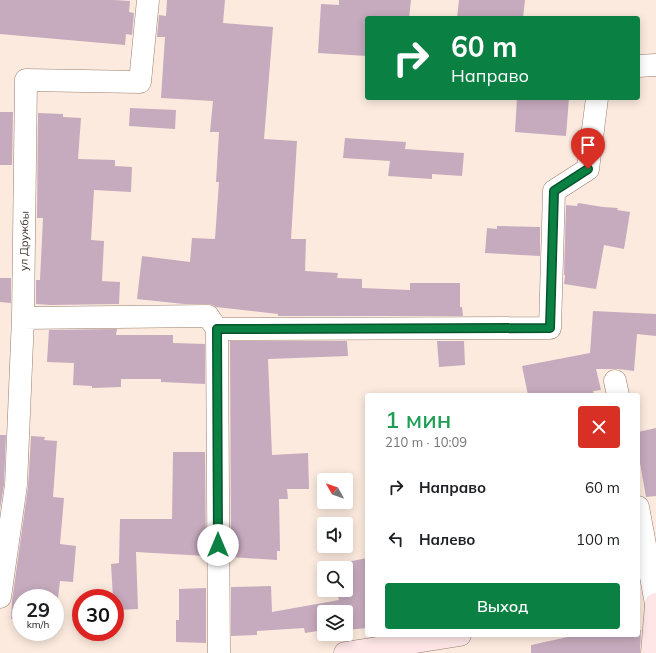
<!DOCTYPE html>
<html lang="ru">
<meta charset="utf-8">
<style>
body{margin:0;font-family:Mulish,sans-serif;background:#f2f2f2;color:#202124;height:100vh;display:flex;flex-direction:column;font-size:15px;white-space:nowrap}
*{box-sizing:border-box;margin:0}
p{font-size:13px;color:#757577}
.icon{flex:none;width:22px;height:22px;fill:none;stroke:currentColor;stroke-width:2;stroke-linecap:round;stroke-linejoin:round}
.map{position:relative;flex:1;overflow:hidden}
.panel{position:absolute;left:365px;top:393px;width:275px;height:244px;display:flex;flex-direction:column;background:#fff;border-radius:4px;box-shadow:0 2px 10px #0003}
.panel>*{flex:none}
.hud{position:absolute;left:365px;top:16px;width:275px;height:84px;border-radius:4px;box-shadow:0 2px 10px #0003;background:#0b8043;color:#fff;overflow:hidden}
.needle{width:26px;rotate:310deg}
.fabs{position:absolute;left:317px;top:473px;display:grid;gap:8px}
.fabs a{display:grid;place-items:center;width:36px;height:36px;border-radius:4px;background:#fff;box-shadow:0 2px 10px #0003;font-size:20px}
.speed{position:absolute;left:12px;top:589px;display:flex;gap:8px;font-size:20px;font-weight:700;text-align:center}
.speed>*{display:grid;place-content:center;width:52px;height:52px;border-radius:50%;background:#fff;box-shadow:0 2px 10px #0003;line-height:1}
.speed small{font-size:10px;font-weight:400}
.speed .limit{border:6px solid #d22;background:#fff;color:#111}
.pin{position:absolute;display:grid;place-items:center;width:34px;height:34px;color:#fff;margin:-41px -17px;border-radius:50% 50% 50% 0;rotate:-45deg;box-shadow:0 0 4px #0007}
.pin .icon{rotate:45deg}
.me{position:absolute;width:44px;margin:-22px;rotate:0deg;stroke-linejoin:round;filter:drop-shadow(0 0 3px #0008)}
.turn{display:flex;align-items:center;gap:14px;height:84px;padding:0 20px;font-size:18px}
.turn .icon{width:52px;height:52px;stroke-width:2.5}
.turn b{display:block;font-size:28px;line-height:34px}
.round{display:grid;place-items:center;flex:none;width:42px;height:42px;border-radius:4px;background:#f2f2f2}
.head{display:flex;align-items:center;justify-content:space-between;height:68px;padding:0 20px}
h1{font-size:24px;font-weight:600;line-height:30px;color:#1e9e55}
.button{display:flex;gap:8px;margin-top:auto;padding:8px 20px}
.button a{flex:1;height:46px;border-radius:4px;background:#0b8043;color:#fff;font-size:16px;font-weight:600;line-height:46px;text-align:center}
ul{padding:0;list-style:none}
li{display:flex;align-items:center;gap:12px;height:52px;padding:0 20px}
li div{flex:1}
li b{display:block;font-size:15px}
li em{font-style:normal}
.map>svg:first-child{display:block}
.building{fill:#c6aabd}
.lines{fill:none;stroke-linecap:round;stroke-linejoin:round}
.street-casing{stroke:#997e6d;stroke-width:23}
.secondary-casing{stroke:#997e6d;stroke-width:23}
.street{stroke:#fff;stroke-width:22}
.secondary{stroke:#fde6e5;stroke-width:22}
.route-casing{stroke:#07532c;stroke-width:10}
.route{stroke:#0b8043;stroke-width:7}
.labels{text-anchor:middle;dominant-baseline:central;stroke-width:3;stroke-linejoin:round;paint-order:stroke}
.street-label{font-size:11px;fill:#41352e;stroke:#fff}
</style>
<div class="map">
<svg width="656" height="653" viewBox="0 0 656 653">
<rect width="100%" height="100%" fill="#fceade"/>
<path class="building" d="M0 0H114L130 1 129 12 134 13 132 35 126 34 125 45 0 34Z
M167 0H225L223 23 273 27 264 139 297 141 291 239H306L305 271 338 273 337 278 362 279V288L410 290V283H460V307H462L463 316H278V314L216 307 213 305 208 304H184L137 299 142 256 190 262 192 238 215 239 219 182H216L219 132H210L213 101 161 98 165 37H157L159 15 166 16Z
M339 0H411L409 18H367V56L318 53 321 4 339 5Z
M459 0H525L523 18H457Z
M517 98H569L566 136 515 132Z
M130 108 176 110 175 129 129 126Z
M0 112H13L12 165H0Z
M38 113 63 114V117L81 118 78 159 115 160V166L132 167 131 192 94 190 91 240 104 241 102 281 120 282 119 304 50 305 36 304V280H40L43 218H37Z
M345 138 406 142 405 149 464 153 462 176 432 174V179L388 176 390 161 343 158Z
M578 203 603 207 618 208 617 210 630 212 624 249 604 245 596 289 564 284 565 275H564L566 205 577 206Z
M497 226 540 227V256L485 253 487 228 497 229Z
M0 278H11V303L0 302Z
M593 311 656 314V336L637 334 634 371 618 369H596L601 390 593 391 594 395H528L522 366 590 353Z
M117 329 116 335H173V343L205 344V384L161 382V379H121V387L92 388V386L73 385 74 363 47 362 49 330Z
M230 341H347L348 356 268 359 272 455 308 453 309 489H287L288 499H279L280 551H277V560L231 557Z
M437 341H464L465 365 439 367Z
M656 428V496L646 497 640 463H638V432Z
M0 435H6L4 484 0 509Z
M31 436 45 437 44 440 57 441 53 497 64 498 60 544 76 546 73 582 60 581 55 623V598H21V620L11 619 12 601 28 487Z
M173 452H205L206 556 136 552 138 609 115 610V598H113L111 564 119 563 120 519H172Z
M367 558V628L346 630V612H324V630L305 633 304 628 257 631V635L231 636V587L271 586 272 612 339 600 336 590H346V568H332V565Z
M206 588V643L176 642V620H179V589Z
M638 630H641L640 653H531V645L577 635H638Z"/>
<g class="lines">
<defs>
<path id="street" d="M638 66 656 65
M23 318 208 316 217 329 219 653
M217 329 550 328 554 191 588 169 597 98
M615 381 618 395
M638 507 656 604
M0 597 16 485 23 318 26 80 140 82 148 0"/>
<path id="secondary" d="M345 653 460 635
M652 653 656 604"/>
</defs>
<use href="#street" class="street-casing"/>
<use href="#secondary" class="secondary-casing"/>
<use href="#street" class="street"/>
<use href="#secondary" class="secondary"/>
</g>
<g class="lines">
<defs>
<path id="route" d="M218 545 217 329 550 328 554 191 588 169"/>
</defs>
<use href="#route" class="route-casing"/>
<use href="#route" class="route"/>
</g>
<g class="labels">
<g class="street-label">
<text transform="translate(24 241) rotate(-89)">ул Дружбы</text>
</g>
</g>
</svg>
<div class="fabs">
<a><svg class="needle" viewBox="-14 -14 28 28"><path d="M0-13l5 13h-10z" fill="#e53935"/><path d="M0 13l5-13h-10z" fill="#757577"/></svg></a>
<a><svg class="icon" aria-label="sound" viewBox="0 0 24 24"><path d="M4 9h4l5-4v14l-5-4H4zM17 9q2 3 0 6"/></svg></a>
<a><svg class="icon" aria-label="search" viewBox="0 0 24 24"><circle cx="10" cy="10" r="6"/><path d="M15 15l6 6"/></svg></a>
<a><svg class="icon" aria-label="layers" viewBox="0 0 24 24"><path d="M12 4l9 5-9 5-9-5zM3 14l9 5 9-5"/></svg></a>
</div>
<div class="speed"><div>29<small>km/h</small></div><div class="limit">30</div></div>
<div class="pin" style="left:588px;top:169px;background:#d93025"><svg class="icon" aria-label="arrive" viewBox="0 0 24 24"><path d="M6 21V4h12l-3 4 3 4H6"/></svg></div>
<svg class="me" style="left:218px;top:545px" viewBox="-20 -20 40 40"><circle r="19" fill="#fff"/><path d="M0-13L10 11 0 6-10 11z" fill="#0b8043"/></svg>
<div class="hud">
<div class="turn"><svg class="icon" aria-label="right" viewBox="0 0 24 24"><path d="M7 20v-9h11M14 6l5 5-5 5"/></svg><div><b>60 m</b>Направо</div></div>
</div>
<section class="panel">
<div class="head"><div><h1>1 мин</h1><p>210 m · 10:09</p></div><a class="round" style="background:#d93025;color:#fff"><svg class="icon" aria-label="close" viewBox="0 0 24 24"><path d="M6 6l12 12M18 6L6 18"/></svg></a></div>
<ul>
<li><svg class="icon" aria-label="right" viewBox="0 0 24 24"><path d="M7 20v-9h11M14 6l5 5-5 5"/></svg><div><b>Направо</b></div><em>60 m</em></li>
<li><svg class="icon" aria-label="left" viewBox="0 0 24 24"><path d="M17 20v-9H6M10 6l-5 5 5 5"/></svg><div><b>Налево</b></div><em>100 m</em></li>
</ul>
<div class="button"><a>Выход</a></div>
</section>
</div>
